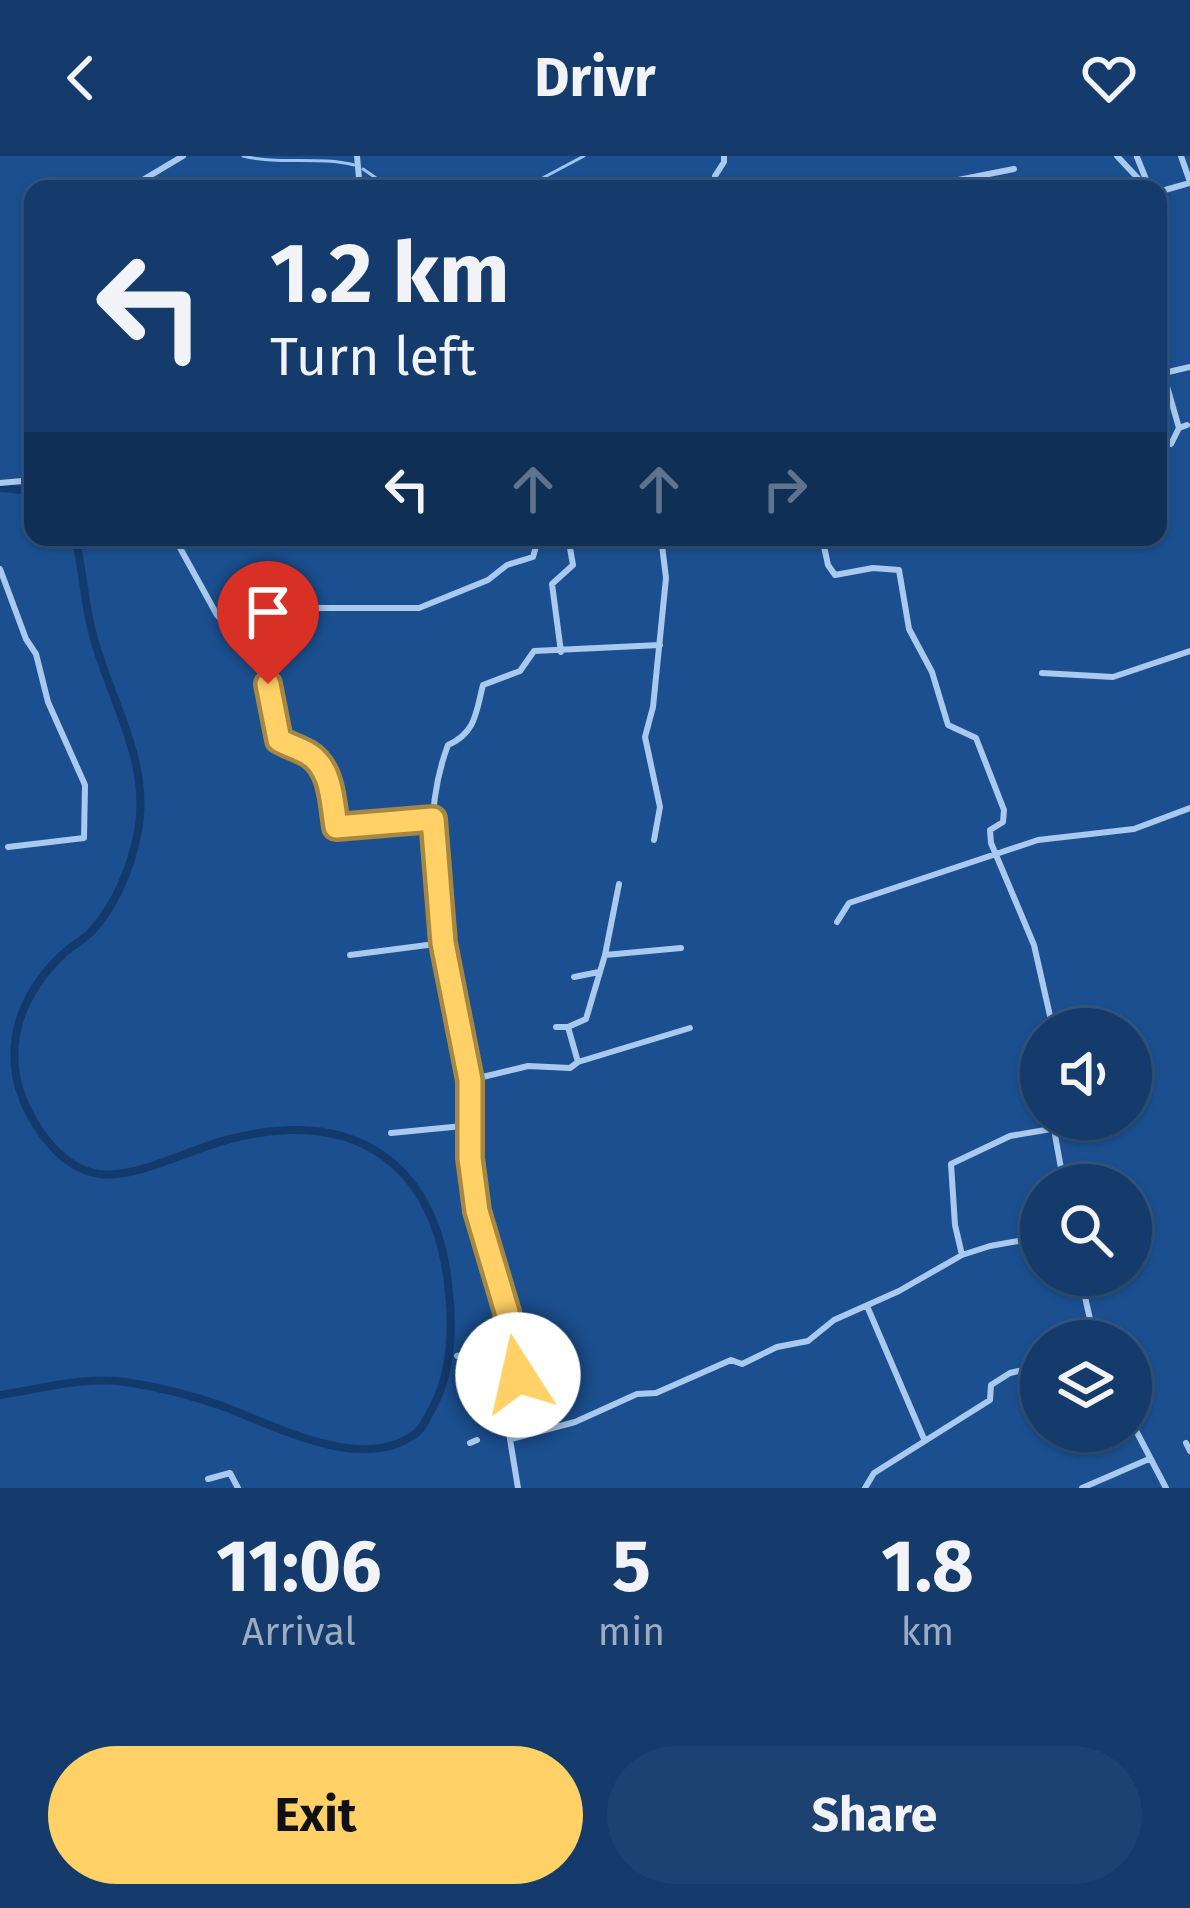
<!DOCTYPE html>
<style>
body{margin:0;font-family:"Fira Sans",sans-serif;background:#1d4271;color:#f1f3f6;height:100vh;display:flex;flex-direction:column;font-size:45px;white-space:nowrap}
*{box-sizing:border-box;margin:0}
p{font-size:39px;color:#9dadc1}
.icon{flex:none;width:66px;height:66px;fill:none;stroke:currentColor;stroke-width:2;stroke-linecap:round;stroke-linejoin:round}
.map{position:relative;height:1332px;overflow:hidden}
.panel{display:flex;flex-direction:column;background:#143b6b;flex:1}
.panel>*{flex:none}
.top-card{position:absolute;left:24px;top:24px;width:1143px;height:366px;border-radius:24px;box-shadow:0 3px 9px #0004,0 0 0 3px #33557e;background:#143b6b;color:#f1f3f6;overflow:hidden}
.buttons{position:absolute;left:1020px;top:852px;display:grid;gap:24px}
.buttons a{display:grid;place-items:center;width:132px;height:132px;border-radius:50%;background:#143b6b;box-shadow:0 3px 9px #0004,0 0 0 3px #33557e;font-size:60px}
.pin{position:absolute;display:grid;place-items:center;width:102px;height:102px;color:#fff;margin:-123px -51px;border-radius:50% 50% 50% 0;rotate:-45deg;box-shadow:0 0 12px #0007}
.pin .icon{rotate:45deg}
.me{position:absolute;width:132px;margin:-66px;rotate:350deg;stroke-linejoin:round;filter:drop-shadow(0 0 9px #0008)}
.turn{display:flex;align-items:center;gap:42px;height:252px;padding:0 48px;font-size:54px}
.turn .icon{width:156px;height:156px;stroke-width:2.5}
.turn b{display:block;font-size:84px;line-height:102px}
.lanes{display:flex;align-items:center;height:114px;padding:0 48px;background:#0003;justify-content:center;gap:60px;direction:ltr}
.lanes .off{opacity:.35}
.eta{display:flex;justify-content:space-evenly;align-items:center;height:204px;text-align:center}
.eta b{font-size:72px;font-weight:700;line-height:84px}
.action{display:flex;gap:24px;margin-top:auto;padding:24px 48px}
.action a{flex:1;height:138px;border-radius:72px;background:#ffd166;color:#111;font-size:48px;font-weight:700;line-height:138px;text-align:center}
.action a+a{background:#1d4271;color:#f1f3f6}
header{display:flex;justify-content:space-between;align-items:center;height:156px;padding:0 48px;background:#143b6b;font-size:54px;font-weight:700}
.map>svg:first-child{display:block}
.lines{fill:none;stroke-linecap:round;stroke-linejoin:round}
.stream{stroke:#9cc4f0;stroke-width:3}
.river{stroke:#123a6d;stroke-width:8}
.minor{stroke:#a9c9ee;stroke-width:6}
.route-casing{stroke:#a68842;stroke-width:30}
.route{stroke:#ffd166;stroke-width:21}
</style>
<header><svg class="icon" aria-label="back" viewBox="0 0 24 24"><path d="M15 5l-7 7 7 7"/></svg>Drivr<svg class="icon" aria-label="heart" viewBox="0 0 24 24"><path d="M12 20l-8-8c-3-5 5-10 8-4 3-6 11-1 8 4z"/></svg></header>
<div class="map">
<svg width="1190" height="1332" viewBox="0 0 1190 1332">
<rect width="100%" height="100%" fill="#1b4f8f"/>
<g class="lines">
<path class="stream" d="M243 0C279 9 319 0 354 9
M363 13 392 33
M522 33 584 0"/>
<path class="river" d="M0 332 33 335
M0 1239C41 1233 84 1220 126 1226 158 1231 191 1239 222 1250 273 1269 359 1316 412 1280 423 1274 427 1261 433 1251 451 1217 453 1175 449 1136 437 1007 356 951 230 983 192 992 137 1023 99 1018 62 1012 38 977 24 946 1 891 21 838 62 799 71 790 82 785 91 776 115 750 130 714 137 680 153 608 110 545 93 479 84 447 83 413 75 381"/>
<path class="minor" d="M357 0 360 33
M1117 0 1148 33
M1181 0 1190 26
M1137 1 1150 33
M138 33 136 28 183 0
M717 33 715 20 724 6V0
M949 33 953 25 1014 13
M1158 36 1190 27
M1158 199 1179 272
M1164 217 1190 211
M1158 290 1171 288 1179 272 1187 269
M0 327 33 324
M174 381 217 459 258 504 278 568 279 584C288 589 298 592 307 597 332 611 332 645 336 671L433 663
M822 381 828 409 835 419 873 412 899 414 909 473 932 516 948 569 976 582 1004 654 1003 666 990 674 991 687 1034 789 1053 873
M0 413 26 483 36 498 48 546 85 629 84 682 8 691
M217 459 264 443 317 452H419L488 424 507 409 533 401 537 387 553 381
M561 496 552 428 573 409 568 381
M1042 517 1113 521 1190 495
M654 684 660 651 645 581 653 551 666 422 661 381
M837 766 849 747 1038 684 1134 673 1190 652
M350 799 443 787
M605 799 681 792
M574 821 599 816
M556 871H568L586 863 605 799 619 728
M568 871 578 906 690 872
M470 924 528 910 570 912 578 906
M1058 963 1055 979 1064 1029
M391 977 473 969
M962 1099 955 1069 951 1008 1010 980 1057 972
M1080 1119 1095 1185
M867 1150 924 1283
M493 1180 518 1332
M457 1200 514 1188
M499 1220 518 1219V1201L477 1055 470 1002 473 954 462 900C450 799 410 689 448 589 476 577 476 556 483 529L520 515 534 495 660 489
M1131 1265 1166 1332
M511 1283 575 1266 637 1238 656 1237 731 1204 742 1208 777 1191 808 1185 834 1164 899 1135 962 1099 990 1090 1041 1081
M470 1287 477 1284
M1186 1287 1190 1295
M208 1323 230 1317 238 1332
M865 1332 874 1317 990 1244 991 1229 1010 1217 1041 1210
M1082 1332 1149 1303"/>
</g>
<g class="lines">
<defs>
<path id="route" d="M268 528 279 584C288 589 298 592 307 597 332 611 332 645 336 671L433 663 443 787 470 924V1002L477 1055 507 1156 518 1219"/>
</defs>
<use href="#route" class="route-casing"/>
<use href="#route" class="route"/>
</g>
</svg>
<div class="buttons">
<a><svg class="icon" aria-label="sound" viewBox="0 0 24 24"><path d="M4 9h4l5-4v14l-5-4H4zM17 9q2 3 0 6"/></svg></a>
<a><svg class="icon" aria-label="search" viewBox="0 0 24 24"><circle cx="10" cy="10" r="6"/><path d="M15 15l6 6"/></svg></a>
<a><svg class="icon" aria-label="layers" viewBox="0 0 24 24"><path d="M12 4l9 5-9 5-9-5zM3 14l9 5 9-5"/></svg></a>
</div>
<div class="pin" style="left:268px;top:528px;background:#d93025"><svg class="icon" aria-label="arrive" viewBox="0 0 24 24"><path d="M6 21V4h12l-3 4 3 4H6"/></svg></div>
<svg class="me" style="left:518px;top:1219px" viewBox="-20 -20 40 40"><circle r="19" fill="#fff"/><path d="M0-13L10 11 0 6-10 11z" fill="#ffd166"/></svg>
<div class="top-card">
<div class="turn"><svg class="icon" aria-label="left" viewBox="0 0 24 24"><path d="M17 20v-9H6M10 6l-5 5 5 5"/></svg><div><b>1.2 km</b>Turn left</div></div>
<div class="lanes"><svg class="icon" aria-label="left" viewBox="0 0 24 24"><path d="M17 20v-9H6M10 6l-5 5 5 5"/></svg><svg class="icon off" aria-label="ahead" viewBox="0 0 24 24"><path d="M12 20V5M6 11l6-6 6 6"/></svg><svg class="icon off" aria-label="ahead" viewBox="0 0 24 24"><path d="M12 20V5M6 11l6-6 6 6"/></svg><svg class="icon off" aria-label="right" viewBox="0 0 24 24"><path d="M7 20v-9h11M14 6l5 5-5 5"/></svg></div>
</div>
</div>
<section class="panel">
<div class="eta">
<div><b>11:06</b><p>Arrival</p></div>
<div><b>5</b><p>min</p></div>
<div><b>1.8</b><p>km</p></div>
</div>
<div class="action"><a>Exit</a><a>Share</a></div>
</section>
